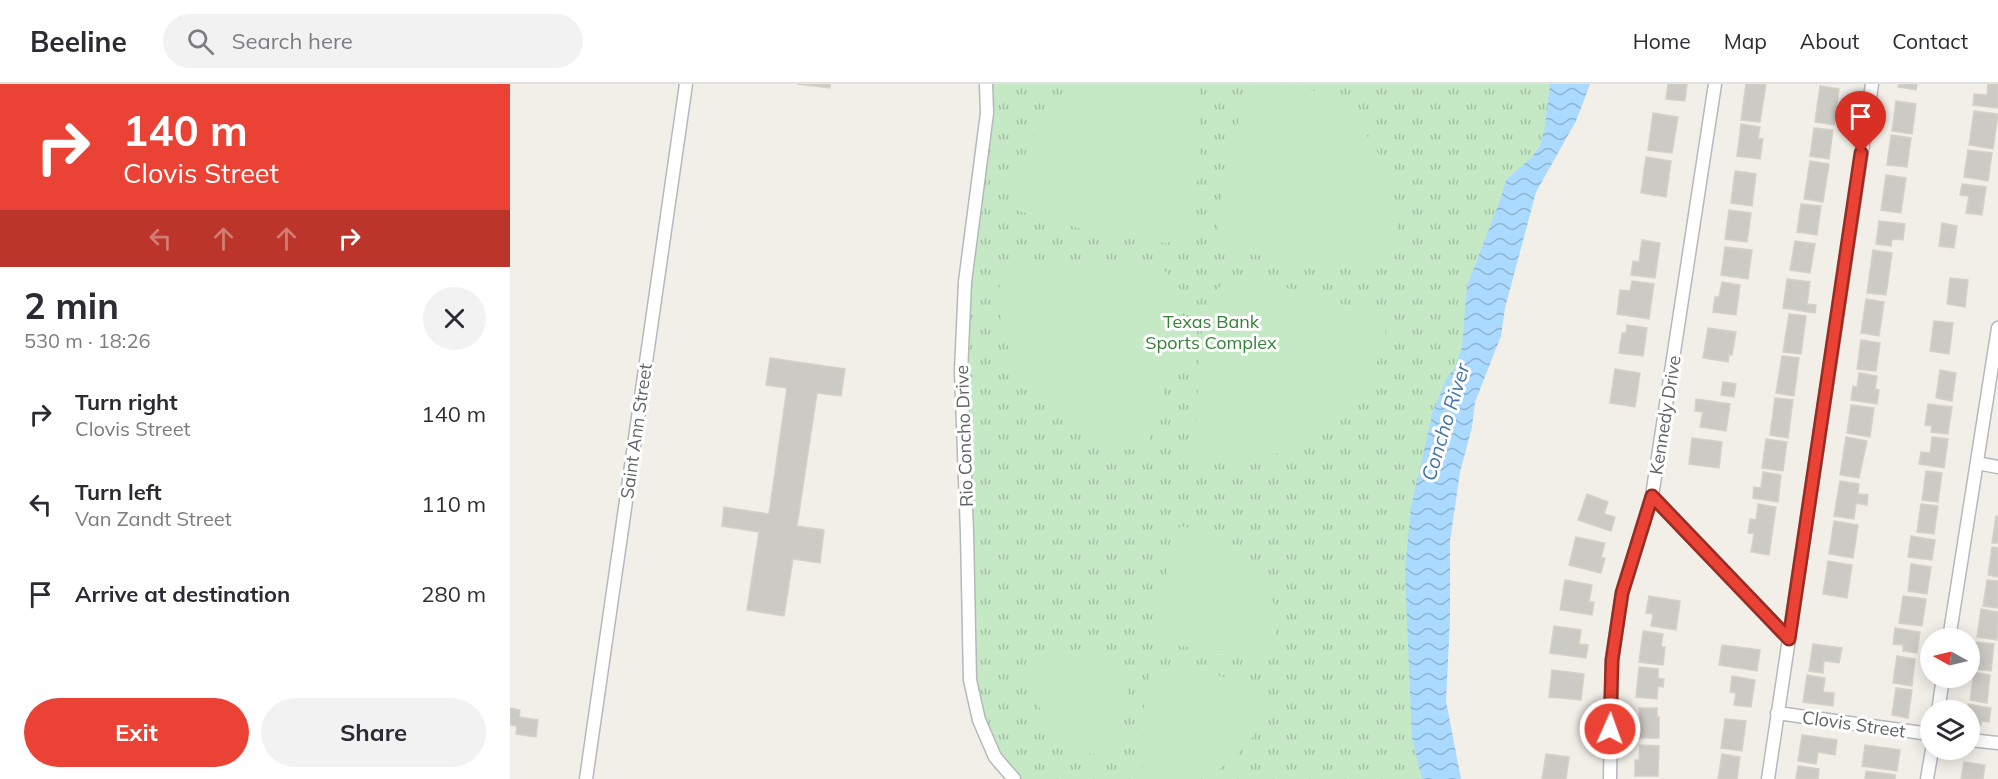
<!DOCTYPE html>
<meta charset="utf-8">
<style>
body{margin:0;font-family:Mulish,sans-serif;background:#f2f2f3;color:#2b2b33;height:100vh;display:flex;flex-direction:column;font-size:22px;white-space:nowrap}
*{box-sizing:border-box;margin:0}
p{font-size:20px;color:#7c7c81}
.icon{flex:none;width:33px;height:33px;fill:none;stroke:currentColor;stroke-width:2;stroke-linecap:round;stroke-linejoin:round}
.map{position:relative;flex:1;overflow:hidden}
.panel{display:flex;flex-direction:column;background:#fff;width:510px}
.panel>*{flex:none}
.banner{background:#ea4335;color:#fff;overflow:hidden}
.needle{width:39px;rotate:278deg}
.fabs{position:absolute;left:1410px;top:544px;display:grid;gap:12px}
.fabs a{display:grid;place-items:center;width:60px;height:60px;border-radius:50%;background:#fff;box-shadow:0 3px 15px #0003;font-size:30px}
.pin{position:absolute;display:grid;place-items:center;width:51px;height:51px;color:#fff;margin:-62px -26px;border-radius:50% 50% 50% 0;rotate:-45deg;box-shadow:0 0 6px #0007}
.pin .icon{rotate:45deg}
.me{position:absolute;width:66px;margin:-33px;rotate:2deg;stroke-linejoin:round;filter:drop-shadow(0 0 4px #0008)}
.turn{display:flex;align-items:center;gap:21px;height:126px;padding:0 24px;font-size:27px}
.turn .icon{width:78px;height:78px;stroke-width:2.5}
.turn b{display:block;font-size:42px;line-height:51px}
.lanes{display:flex;align-items:center;height:57px;padding:0 24px;background:#0003;justify-content:center;gap:30px;direction:ltr}
.lanes .off{opacity:.35}
.round{display:grid;place-items:center;flex:none;width:63px;height:63px;border-radius:32px;background:#f2f2f3}
.overview{display:flex;align-items:center;justify-content:space-between;height:102px;padding:0 24px}
h1{font-size:36px;font-weight:700;line-height:45px}
.cta{display:flex;gap:12px;margin-top:auto;padding:12px 24px}
.cta a{flex:1;height:69px;border-radius:36px;background:#ea4335;color:#fff;font-size:24px;font-weight:700;line-height:69px;text-align:center}
.cta a+a{background:#f2f2f3;color:#2b2b33}
ul{padding:0;list-style:none}
li{display:flex;align-items:center;gap:18px;height:90px;padding:0 24px}
li div{flex:1}
li b{display:block;font-size:22px}
li em{font-style:normal}
header{display:flex;align-items:center;gap:36px;box-sizing:border-box;height:84px;padding:0 30px;background:#fff;border-bottom:2px solid #e1e1e2}
header strong{font-size:28px}
nav{display:flex;gap:33px;margin-inline-start:auto;font-size:21px}
.search{width:420px;height:54px;background:#f2f2f3;display:flex;align-items:center;gap:15px;box-sizing:border-box;padding:0 21px;border-radius:33px;color:#7c7c81;font-size:22px}
main{display:flex;flex:1;min-height:0}
.map>svg:first-child{display:block}
.park{fill:url(#park-tufts)}
.garden{fill:#c5e8c5}
.water{fill:url(#water-waves)}
.building{fill:#cccac5;stroke:#d6d1c6;stroke-width:1.5}
.lines{fill:none;stroke-linecap:round;stroke-linejoin:round}
.minor-casing{stroke:#b5b8bc;stroke-width:15}
.minor{stroke:#fff;stroke-width:12}
.route-casing{stroke:#982c22;stroke-width:15}
.route{stroke:#ea4335;stroke-width:10}
.labels{text-anchor:middle;dominant-baseline:central;stroke-width:6;stroke-linejoin:round;paint-order:stroke}
.park-label{font-size:18px;fill:#348238;stroke:#fff}
.street-label{font-size:18px;fill:#5f6368;stroke:#fff}
.water-label{font-size:20px;font-style:italic;fill:#4174aa;stroke:#fff}
</style>
<header>
<strong>Beeline</strong>
<div class="search"><svg class="icon" aria-label="search" viewBox="0 0 24 24"><circle cx="10" cy="10" r="6"/><path d="M15 15l6 6"/></svg>Search here</div>
<nav><a>Home</a><a>Map</a><a>About</a><a>Contact</a></nav>
</header>
<main>
<section class="panel">
<div class="banner">
<div class="turn"><svg class="icon" aria-label="right" viewBox="0 0 24 24"><path d="M7 20v-9h11M14 6l5 5-5 5"/></svg><div><b>140 m</b>Clovis Street</div></div>
<div class="lanes"><svg class="icon off" aria-label="left" viewBox="0 0 24 24"><path d="M17 20v-9H6M10 6l-5 5 5 5"/></svg><svg class="icon off" aria-label="ahead" viewBox="0 0 24 24"><path d="M12 20V5M6 11l6-6 6 6"/></svg><svg class="icon off" aria-label="ahead" viewBox="0 0 24 24"><path d="M12 20V5M6 11l6-6 6 6"/></svg><svg class="icon" aria-label="right" viewBox="0 0 24 24"><path d="M7 20v-9h11M14 6l5 5-5 5"/></svg></div>
</div>
<div class="overview"><div><h1>2 min</h1><p>530 m · 18:26</p></div><a class="round"><svg class="icon" aria-label="close" viewBox="0 0 24 24"><path d="M6 6l12 12M18 6L6 18"/></svg></a></div>
<ul>
<li><svg class="icon" aria-label="right" viewBox="0 0 24 24"><path d="M7 20v-9h11M14 6l5 5-5 5"/></svg><div><b>Turn right</b><p>Clovis Street</p></div><em>140 m</em></li>
<li><svg class="icon" aria-label="left" viewBox="0 0 24 24"><path d="M17 20v-9H6M10 6l-5 5 5 5"/></svg><div><b>Turn left</b><p>Van Zandt Street</p></div><em>110 m</em></li>
<li><svg class="icon" aria-label="arrive" viewBox="0 0 24 24"><path d="M6 21V4h12l-3 4 3 4H6"/></svg><div><b>Arrive at destination</b></div><em>280 m</em></li>
</ul>
<div class="cta"><a>Exit</a><a>Share</a></div>
</section>
<div class="map">
<svg width="1488" height="695" viewBox="0 0 1488 695">
<defs>
<pattern id="park-tufts" width="24" height="20" patternUnits="userSpaceOnUse" patternTransform="scale(1.5)"><rect width="24" height="20" fill="#c5e8c5"/><path d="M3 7l-1-3M5 7V3M7 7l1-3M15 17l-1-3M17 17v-4M19 17l1-3" fill="none" stroke="#a3c0a4"/></pattern>
<pattern id="water-waves" width="16" height="10" patternUnits="userSpaceOnUse" patternTransform="scale(1.5)"><rect width="16" height="10" fill="#aadaff"/><path d="M0 5q4-4 8 0t8 0" fill="none" stroke="#8eb4d2"/></pattern>
</defs>
<rect width="100%" height="100%" fill="#f1efe8"/>
<path class="park" d="M476 0H1064L945 296 928 695H504L485 673 460 596 451 287Z"/>
<path class="garden" d="M578 0H689L690 76 681 144 658 159 597 152 498 124C511 65 528 35 578 0Z
M739 0C753 0 777 0 790 1 804 5 818 16 829 25 841 36 856 48 864 62 885 97 891 138 884 178H788L724 167 708 149 715 85Z
M492 177 589 179 654 186 672 207 664 273 636 367C624 365 611 365 599 361 547 342 508 300 493 247 487 224 489 200 492 177Z
M719 196 783 205 877 234C876 241 876 249 874 256 862 310 808 361 755 373 732 378 709 376 686 374L689 265 698 212Z
M670 442C686 445 704 448 718 457 743 473 766 509 767 539 767 548 765 558 764 567L692 565 657 560 646 546 647 525Z
M573 570 609 576 620 590 616 627 601 673C589 671 575 670 564 664 532 646 519 609 524 574Z
M652 582 689 587 759 604C756 618 754 633 748 645 738 663 709 690 689 695 676 695 647 695 633 695V628L639 591Z"/>
<path class="water" d="M1040 0H1080L1066 37 1026 108 995 224 991 252 965 318 962 343 950 388 940 457V535L936 617 951 695H912L902 654 895 487 901 423 923 327 937 294 945 284 952 263 957 202 991 114 996 96 1022 73 1030 62 1034 49Z"/>
<path class="building" d="M287 0H320V4Z
M1158 0H1177L1175 17 1156 15Z
M1236 0H1256L1250 38 1231 36Z
M1389 0H1407L1406 6 1388 3Z
M1478 0H1488V24L1463 21 1464 10 1477 11Z
M1310 2 1329 5 1324 41 1305 38Z
M1386 17 1406 20 1402 50 1382 47Z
M1464 27 1488 30 1483 65 1459 61Z
M1143 29 1168 33 1162 69 1138 66Z
M1231 40 1250 43 1248 54 1253 55 1250 75 1227 72Z
M1304 44 1323 46 1319 75 1300 72Z
M1381 51 1401 54 1397 83 1377 81Z
M1458 66 1482 69 1478 97 1454 93Z
M1136 73 1161 77 1156 113 1131 109Z
M1300 77 1319 80 1313 118 1294 115Z
M1225 87 1246 90 1242 122 1221 119Z
M1376 91 1396 94 1391 129 1371 126Z
M1452 100 1476 103 1472 131 1456 129 1459 112 1450 111Z
M1291 120 1311 122 1307 151 1287 148Z
M1219 126 1241 129 1237 158 1215 155Z
M1369 137 1395 140 1393 156 1382 155 1381 162 1366 160Z
M1432 139 1447 142 1444 164 1429 162Z
M1132 156 1150 159 1145 194 1121 191 1123 177 1129 178Z
M1285 157 1305 160 1300 189 1280 186Z
M1215 163 1242 166 1238 195 1211 191Z
M1363 166 1382 169 1376 211 1357 209Z
M1440 194 1458 196 1455 223 1437 220Z
M1277 195 1300 198 1297 220 1306 221 1305 229 1273 224Z
M1122 197 1144 200 1139 235 1107 230 1110 206 1120 207Z
M1212 198 1230 201 1226 231 1203 228 1205 213H1209Z
M1356 215 1374 218 1369 252 1351 249Z
M1279 230 1296 232 1291 270 1273 268Z
M1424 237 1443 239 1439 270 1420 267Z
M1117 241 1137 244 1133 272 1109 269 1112 249H1116Z
M1198 244 1226 248 1222 271H1219L1218 278 1193 274Z
M1351 256 1370 259 1366 287 1347 285Z
M1272 272 1289 274 1284 312 1266 309Z
M260 274 335 285 331 312 307 309 287 442 314 446 310 479 283 475 274 532 237 526 249 448 212 442 214 423 259 430 277 304 256 301Z
M1105 285 1130 289 1125 323 1100 319Z
M1430 286 1446 289 1442 317 1426 314Z
M1349 289 1367 292 1365 305 1369 306 1367 320 1341 316 1343 302 1347 303Z
M1213 298 1226 300 1224 313 1211 311Z
M1265 314 1283 316 1278 354 1260 351Z
M1186 315 1220 320 1216 347 1190 343 1193 328 1185 327Z
M1418 320 1442 323 1438 350 1421 348 1422 342 1415 341Z
M1341 321 1364 324 1360 353 1337 349Z
M1336 353 1357 357 1349 394 1330 391Z
M1422 353 1438 355 1434 384 1409 380 1411 368 1420 369Z
M1182 354 1212 358 1209 384 1179 380Z
M1256 355 1277 358 1273 387 1252 384Z
M1416 387 1432 389 1428 418 1412 416Z
M1253 388 1271 391 1268 418 1243 414 1244 403 1251 404Z
M1330 397 1349 400 1348 410 1358 411 1357 421 1346 419 1344 435 1324 432Z
M1077 410 1098 418 1094 430 1105 433 1101 447 1068 436Z
M1248 420 1266 423 1259 471 1241 468 1244 450 1238 449 1240 435 1246 436Z
M1411 420 1428 422 1424 450 1407 448Z
M1486 432 1488 433V459H1482Z
M1324 437 1348 441 1343 474 1319 470Z
M1401 452 1425 456 1422 476 1398 473Z
M1066 453 1095 459 1091 474H1095L1091 489 1059 481Z
M1482 463 1488 464V493L1478 491Z
M1318 477 1342 481 1337 514 1313 510Z
M1401 480 1421 483 1417 510 1398 507Z
M1055 496 1082 501 1079 518H1084L1082 531 1050 526Z
M1477 496 1488 497V524L1473 522Z
M1139 512 1170 517 1166 546 1141 542 1143 530 1136 529Z
M1393 512 1416 515 1412 542 1389 539Z
M1471 525 1488 528 1487 556 1467 553Z
M1044 542 1071 546 1069 560 1078 561 1076 574 1040 569Z
M1385 544 1410 548 1407 569 1393 567V561L1383 560Z
M1133 547 1153 550 1151 563H1155L1153 581 1129 578Z
M1466 558 1484 560 1481 587 1463 585Z
M1303 560 1332 564 1329 579 1314 577 1313 589 1299 587Z
M1212 561 1250 566 1247 587 1209 581Z
M1387 572 1405 575 1402 602 1383 599Z
M1129 583 1148 585V594L1154 595 1153 603 1148 602 1147 615 1126 613Z
M1042 586 1074 590 1071 616 1039 613Z
M1464 588 1480 591 1477 619 1460 616Z
M1297 591 1315 594 1313 608 1324 609 1323 622 1293 618Z
M1222 592 1245 596 1241 623 1224 621 1226 609 1220 608Z
M1386 604 1402 606 1398 634 1382 631Z
M1458 620 1481 624 1479 638 1472 637 1471 641 1460 640Z
M0 624 10 626 9 633 28 636 26 653 6 650 7 642 0 641Z
M1129 624H1147V633H1149V654H1125V641H1130Z
M1215 635 1236 637 1232 667 1211 664Z
M1292 651 1327 656 1325 671 1308 668 1306 680 1288 677Z
M1130 661 1149 662 1148 692H1125V676H1129Z
M1355 661 1390 666 1387 687 1352 682Z
M1036 670 1059 673 1056 695H1032Z
M1212 670 1230 673 1227 695H1208Z
M1454 678 1475 681 1473 695H1451Z
M1288 682 1309 685 1308 695H1286Z
M1356 687 1385 691V695H1355Z"/>
<g class="lines">
<defs>
<path id="minor" d="M476 0 477 29 455 198 451 287 457 449 460 596 469 636 485 673 504 695
M1467 379 1488 383
M1142 412 1279 555
M1439 555 1488 244
M1428 627 1433 594
M1267 629 1420 650
M1460 656 1488 659
M76 695 176 0
M1100 695 1102 576 1112 509 1142 412 1205 0
M1258 695 1362 0
M1417 695 1422 666"/>
</defs>
<use href="#minor" class="minor-casing"/>
<use href="#minor" class="minor"/>
</g>
<g class="lines">
<defs>
<path id="route" d="M1100 645 1102 576 1112 509 1142 412 1279 555 1351 69"/>
</defs>
<use href="#route" class="route-casing"/>
<use href="#route" class="route"/>
</g>
<g class="labels">
<g class="park-label">
<text x="701" y="237">Texas Bank<tspan x="701" dy="21">Sports Complex</tspan></text>
</g>
<g class="street-label">
<text transform="translate(1155 331) rotate(-81)">Kennedy Drive</text>
<text transform="translate(126 347) rotate(-82)">Saint Ann Street</text>
<text transform="translate(454 352) rotate(-92)">Rio Concho Drive</text>
<text transform="translate(1344 640) rotate(8)">Clovis Street</text>
</g>
<g class="water-label">
<text transform="translate(935 338) rotate(-73)">Concho River</text>
</g>
</g>
</svg>
<div class="fabs">
<a><svg class="needle" viewBox="-14 -14 28 28"><path d="M0-13l5 13h-10z" fill="#e53935"/><path d="M0 13l5-13h-10z" fill="#7c7c81"/></svg></a>
<a><svg class="icon" aria-label="layers" viewBox="0 0 24 24"><path d="M12 4l9 5-9 5-9-5zM3 14l9 5 9-5"/></svg></a>
</div>
<div class="pin" style="left:1351px;top:69px;background:#d93025"><svg class="icon" aria-label="arrive" viewBox="0 0 24 24"><path d="M6 21V4h12l-3 4 3 4H6"/></svg></div>
<svg class="me" style="left:1100px;top:645px" viewBox="-20 -20 40 40"><circle r="17" fill="#ea4335" stroke="#fff" stroke-width="3"/><path d="M0-11L8 9 0 5-8 9z" fill="#fff"/></svg>
</div>
</main>
